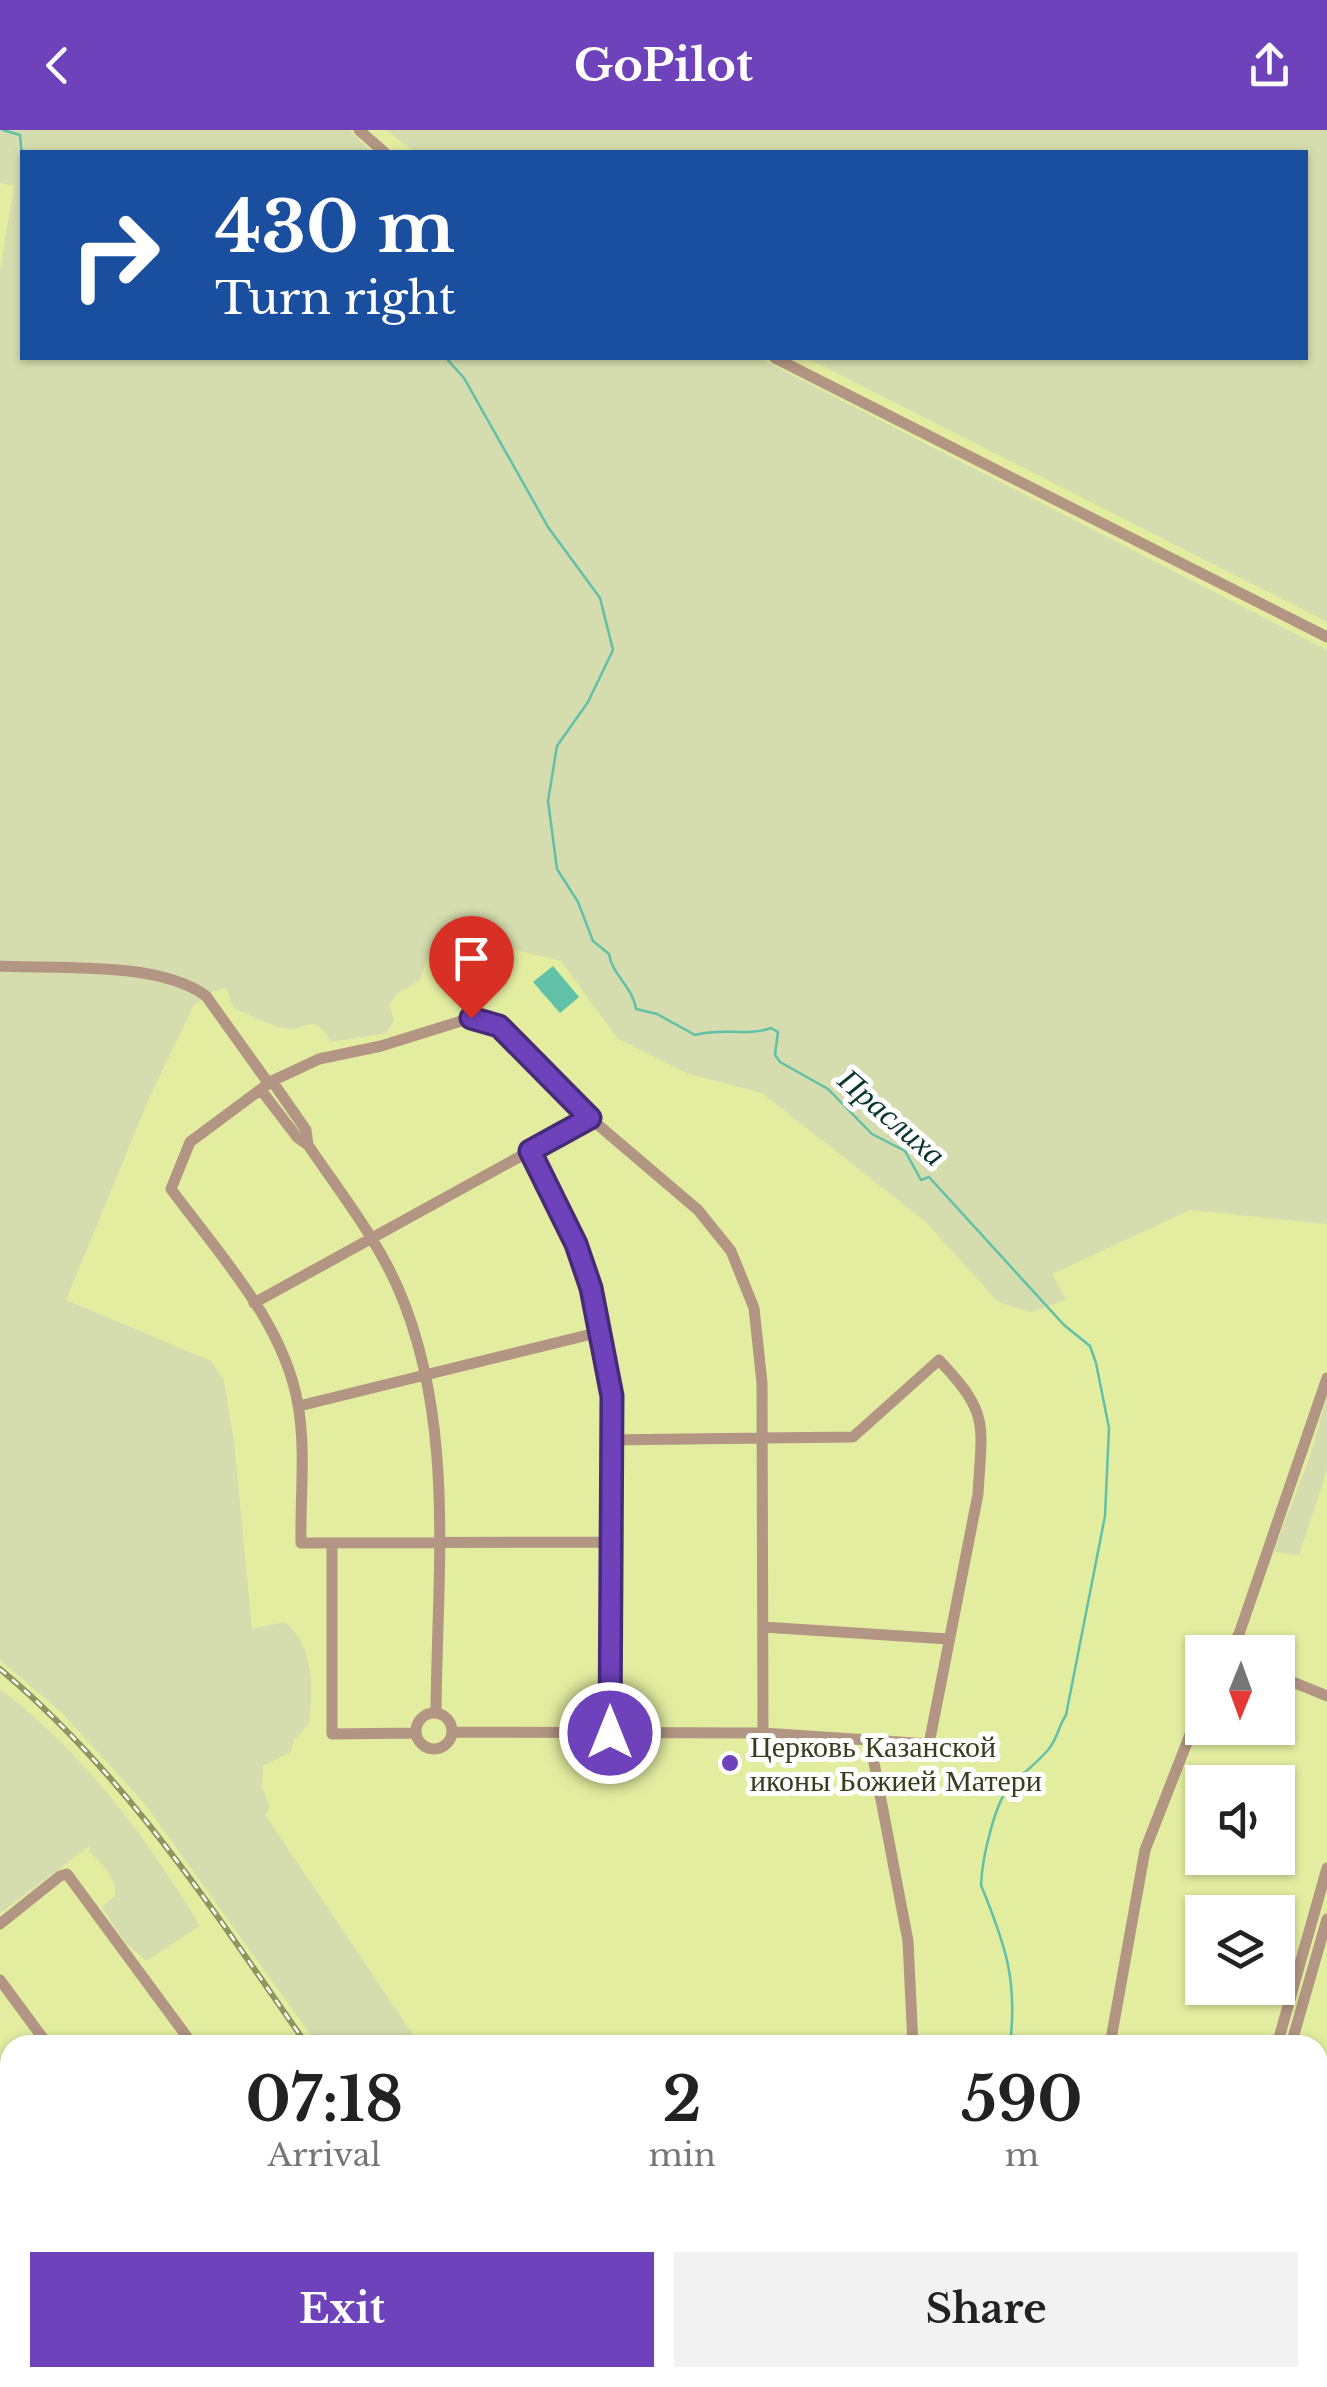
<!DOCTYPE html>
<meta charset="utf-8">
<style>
body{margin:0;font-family:"Libre Baskerville",serif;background:#f2f2f2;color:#222;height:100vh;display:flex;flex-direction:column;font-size:38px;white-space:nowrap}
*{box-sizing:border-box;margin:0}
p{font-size:32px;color:#767676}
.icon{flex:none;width:55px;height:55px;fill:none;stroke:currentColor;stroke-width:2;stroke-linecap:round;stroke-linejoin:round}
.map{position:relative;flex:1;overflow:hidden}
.side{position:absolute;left:0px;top:1905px;width:1328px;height:352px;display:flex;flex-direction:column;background:#fff;border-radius:30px 30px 0 0;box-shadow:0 2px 8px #0004}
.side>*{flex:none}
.hud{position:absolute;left:20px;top:20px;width:1288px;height:210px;border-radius:0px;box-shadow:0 2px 8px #0004;background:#1a4fa0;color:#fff;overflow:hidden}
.needle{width:65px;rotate:181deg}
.fabs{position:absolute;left:1185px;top:1505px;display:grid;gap:20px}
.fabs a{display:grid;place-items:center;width:110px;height:110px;border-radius:0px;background:#fff;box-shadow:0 2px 8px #0004;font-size:50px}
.pin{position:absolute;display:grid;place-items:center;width:85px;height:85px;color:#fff;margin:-102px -42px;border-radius:50% 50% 50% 0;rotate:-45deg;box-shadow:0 0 10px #0007}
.pin .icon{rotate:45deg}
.me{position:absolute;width:110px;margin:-55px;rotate:0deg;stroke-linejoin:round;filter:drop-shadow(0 0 8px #0008)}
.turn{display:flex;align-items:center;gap:35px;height:210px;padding:0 30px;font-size:45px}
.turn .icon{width:130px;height:130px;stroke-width:2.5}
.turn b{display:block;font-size:70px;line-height:85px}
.eta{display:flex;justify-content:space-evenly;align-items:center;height:170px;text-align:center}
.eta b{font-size:60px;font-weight:700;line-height:70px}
.action{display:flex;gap:20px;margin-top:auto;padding:20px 30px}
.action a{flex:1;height:115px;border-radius:0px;background:#6d42ba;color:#fff;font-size:40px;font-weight:700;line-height:115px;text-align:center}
.action a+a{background:#f2f2f2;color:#222}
header{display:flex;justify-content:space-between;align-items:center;height:130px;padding:0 30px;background:#6d42ba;color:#fff;font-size:45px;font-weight:700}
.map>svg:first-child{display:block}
.green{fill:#d5ddae}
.water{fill:#61c0a8}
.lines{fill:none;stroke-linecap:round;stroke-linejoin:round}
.stream{stroke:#61c0a8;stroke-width:2.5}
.street{stroke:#b29582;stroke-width:11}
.rail-casing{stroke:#8e965f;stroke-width:6}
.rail{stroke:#fff;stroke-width:2.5;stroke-dasharray:8;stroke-linecap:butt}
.route-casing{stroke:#472b79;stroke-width:25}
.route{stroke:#6d42ba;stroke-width:18}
.poi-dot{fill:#6d42ba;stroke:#fff;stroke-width:4}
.labels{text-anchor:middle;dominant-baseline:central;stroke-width:10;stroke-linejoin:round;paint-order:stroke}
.poi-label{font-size:30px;fill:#393d1d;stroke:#fff;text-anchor:start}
.water-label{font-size:32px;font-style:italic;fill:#08362d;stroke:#fff}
</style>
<header><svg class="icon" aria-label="back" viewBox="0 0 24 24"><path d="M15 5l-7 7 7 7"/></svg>GoPilot<svg class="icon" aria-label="share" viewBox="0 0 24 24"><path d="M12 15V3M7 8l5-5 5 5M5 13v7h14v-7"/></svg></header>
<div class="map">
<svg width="1327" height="2257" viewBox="0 0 1327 2257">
<rect width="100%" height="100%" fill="#e2eda0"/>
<path class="green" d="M0 0H350L371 22H22V228H759L1327 520V1094L1190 1080 1052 1144 1066 1170 1031 1182 998 1172 926 1092 762 963 686 943 617 908 561 831 500 816 434 809 420 850 397 864 389 875 394 890 387 903 331 912C327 905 322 896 313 894 306 894 297 900 289 899 278 899 245 883 234 878L226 858 214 861 194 875 150 966 66 1170 211 1231 224 1251 234 1311 252 1499 285 1492C315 1517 313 1558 309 1594L294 1610 291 1622 263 1636 262 1657 270 1678 265 1685 414 1906 399 1915H318L144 1673 61 1582 0 1530V141L14 56 0 53Z
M386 0H1327V492L807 228H1305V22H415Z
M1327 1265V1340L1299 1425 1275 1422V1417L1311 1324Z
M0 1559C84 1623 146 1706 200 1796L146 1831 125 1812 102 1777 115 1766C117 1749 102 1732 89 1722L91 1715 0 1783Z"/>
<path class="water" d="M553 836 579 867 560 883 533 852Z"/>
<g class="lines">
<path class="stream" d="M3 0 20 5 22 26
M446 228 464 248 548 397 600 468 613 520 588 572 557 616 548 671 557 739 578 772 593 811 609 824C612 845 633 857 636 879L657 884 695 905C726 897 745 907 771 898L778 902 775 925 780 932 828 959 872 1004 905 1021 921 1050 929 1047 1064 1195 1090 1216 1096 1233 1109 1298 1105 1386 1066 1585C1058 1597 1058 1608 1048 1620 1038 1631 1026 1642 1015 1650 995 1666 982 1730 981 1755 1005 1814 1018 1850 1010 1915
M924 2257 932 2248"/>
<path class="street" d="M359 0 384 22
M775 228 1327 507
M0 836C58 839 159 831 206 866L269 954
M272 951 306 1000 308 1015
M261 960 297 1007 308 1015C340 1062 375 1106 398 1158 456 1291 437 1442 436 1583
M531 1021 576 1114 591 1158 611 1266 609 1603
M254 1173 590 988
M299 1276 600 1202
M609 1412 301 1413C300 1369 306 1318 298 1275 285 1194 218 1123 171 1059L190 1012 272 951 319 929 381 916 471 888 499 896 590 988 698 1080 731 1121 754 1178 762 1253 763 1603
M332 1414V1604L416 1603
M763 1497 948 1509
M1227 1522 1239 1504 1327 1248
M1278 1546 1327 1566
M416 1601a18 18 0 1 1 36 0a18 18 0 1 1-36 0Z
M452 1602 763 1603 929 1614 978 1364C982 1293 990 1284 939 1230L853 1307 609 1310
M874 1633 908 1811 913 1915
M0 1794 60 1746 67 1744 193 1915
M0 1850 48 1915
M1110 1915 1145 1720 1202 1574
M1277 1915 1327 1738
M1291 1915 1327 1789
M0 2041 10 2054
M152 2248 159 2257
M292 2248 299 2257 313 2248
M441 2248 449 2257
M838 2248 839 2257
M1054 2257 1055 2248
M1245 2257 1247 2248
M1261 2257 1262 2248"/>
<defs>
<path id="rail" d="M0 1539C126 1644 214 1782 307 1915
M550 2248 558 2257"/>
</defs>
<use href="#rail" class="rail-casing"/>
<use href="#rail" class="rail"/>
</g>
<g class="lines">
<defs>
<path id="route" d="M471 888 499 896 590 988 530 1021 576 1114 591 1158 612 1266 610 1603"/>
</defs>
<use href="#route" class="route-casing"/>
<use href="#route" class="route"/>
</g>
<circle class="poi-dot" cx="730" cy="1633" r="10"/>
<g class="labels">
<g class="poi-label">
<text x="750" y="1616">Церковь Казанской<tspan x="750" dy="34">иконы Божией Матери</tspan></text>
</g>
<g class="water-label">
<text transform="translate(892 987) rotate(41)">Праслиха</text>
</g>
</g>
</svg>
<div class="fabs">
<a><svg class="needle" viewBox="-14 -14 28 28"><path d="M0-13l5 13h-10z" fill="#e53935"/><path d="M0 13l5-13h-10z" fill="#767676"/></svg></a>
<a><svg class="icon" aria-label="sound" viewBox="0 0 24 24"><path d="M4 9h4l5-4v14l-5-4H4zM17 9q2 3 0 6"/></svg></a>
<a><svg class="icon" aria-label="layers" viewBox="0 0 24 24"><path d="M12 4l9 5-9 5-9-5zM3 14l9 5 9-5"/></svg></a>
</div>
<div class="pin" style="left:471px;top:888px;background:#d93025"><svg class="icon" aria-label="arrive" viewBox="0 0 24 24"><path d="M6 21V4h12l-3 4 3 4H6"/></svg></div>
<svg class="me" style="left:610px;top:1603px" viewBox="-20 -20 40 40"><circle r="17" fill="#6d42ba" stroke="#fff" stroke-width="3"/><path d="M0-11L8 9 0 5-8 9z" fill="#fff"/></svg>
<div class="hud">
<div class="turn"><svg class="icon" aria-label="right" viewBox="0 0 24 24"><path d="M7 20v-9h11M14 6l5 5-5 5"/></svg><div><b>430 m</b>Turn right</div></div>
</div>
<section class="side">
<div class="eta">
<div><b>07:18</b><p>Arrival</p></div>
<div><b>2</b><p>min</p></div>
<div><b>590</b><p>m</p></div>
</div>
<div class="action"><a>Exit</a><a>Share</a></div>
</section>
</div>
